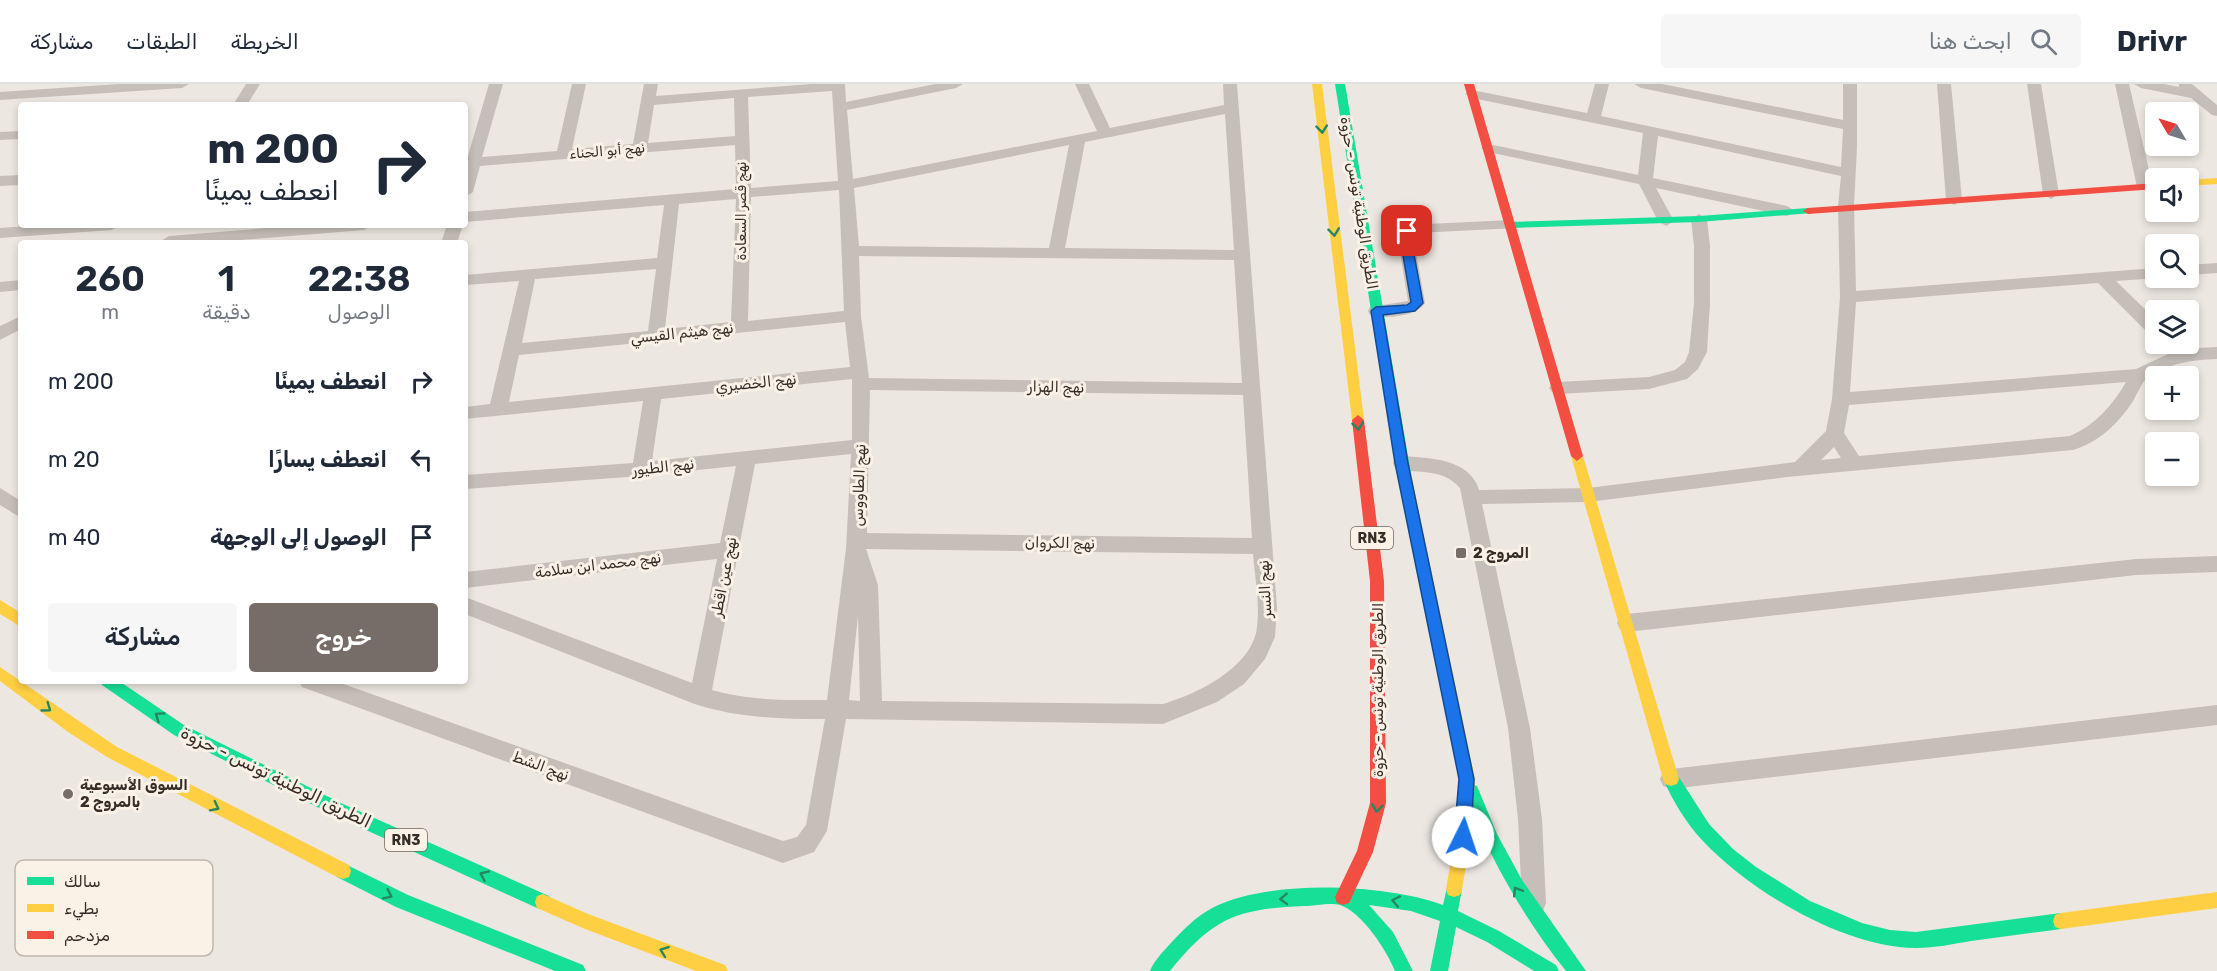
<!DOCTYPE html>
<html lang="ar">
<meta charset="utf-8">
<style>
body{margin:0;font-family:Rubik,Cairo,sans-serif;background:#f6f6f7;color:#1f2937;direction:rtl;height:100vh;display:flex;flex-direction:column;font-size:22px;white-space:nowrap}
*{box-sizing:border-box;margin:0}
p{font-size:20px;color:#747a83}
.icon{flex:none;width:33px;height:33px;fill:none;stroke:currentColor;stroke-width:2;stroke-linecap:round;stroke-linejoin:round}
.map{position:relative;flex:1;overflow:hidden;direction:ltr}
.panel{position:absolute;left:18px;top:156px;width:450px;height:444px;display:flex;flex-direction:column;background:#fff;border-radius:6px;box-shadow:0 3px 9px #0003;direction:rtl}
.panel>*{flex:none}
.top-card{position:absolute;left:18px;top:18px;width:450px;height:126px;border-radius:6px;box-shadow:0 3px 9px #0003;direction:rtl;background:#fff;color:#1f2937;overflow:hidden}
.needle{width:39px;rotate:308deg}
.fabs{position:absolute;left:2145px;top:18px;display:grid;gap:12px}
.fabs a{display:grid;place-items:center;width:54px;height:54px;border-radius:6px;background:#fff;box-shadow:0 3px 9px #0003;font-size:30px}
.pin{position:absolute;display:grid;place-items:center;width:51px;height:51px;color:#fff;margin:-26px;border-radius:12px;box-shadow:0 3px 9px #0006}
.me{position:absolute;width:66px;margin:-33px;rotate:4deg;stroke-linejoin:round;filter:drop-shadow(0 0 4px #0008)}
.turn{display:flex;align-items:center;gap:21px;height:126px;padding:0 30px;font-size:27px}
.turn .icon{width:78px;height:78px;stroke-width:2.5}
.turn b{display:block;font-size:42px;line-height:51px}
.eta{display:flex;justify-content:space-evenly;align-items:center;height:102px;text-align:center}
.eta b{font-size:36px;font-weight:600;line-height:42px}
.action{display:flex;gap:12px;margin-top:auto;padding:12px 30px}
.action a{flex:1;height:69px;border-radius:6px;background:#776d68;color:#fff;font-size:24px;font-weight:600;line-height:69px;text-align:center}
.action a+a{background:#f6f6f7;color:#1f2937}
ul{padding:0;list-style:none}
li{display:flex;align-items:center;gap:18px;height:78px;padding:0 30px}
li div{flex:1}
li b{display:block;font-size:22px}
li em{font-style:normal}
header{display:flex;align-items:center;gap:36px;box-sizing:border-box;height:84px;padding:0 30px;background:#fff;border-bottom:2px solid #e0e1e3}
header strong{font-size:28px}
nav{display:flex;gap:33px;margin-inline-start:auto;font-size:21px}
.search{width:420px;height:54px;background:#f6f6f7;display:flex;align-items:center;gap:15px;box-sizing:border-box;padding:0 21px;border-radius:6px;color:#747a83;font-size:22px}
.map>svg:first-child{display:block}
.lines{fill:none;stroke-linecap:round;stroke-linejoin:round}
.street{fill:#c6bfb9;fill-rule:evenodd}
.fast{fill:#16e098;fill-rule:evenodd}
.slow{fill:#ffcf43;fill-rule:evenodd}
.jam{fill:#f24e42;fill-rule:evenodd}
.oneway{stroke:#268660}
.route{fill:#1a73e8;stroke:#114b97;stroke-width:1.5}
.poi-dot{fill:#776d68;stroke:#faf1e7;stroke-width:2}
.labels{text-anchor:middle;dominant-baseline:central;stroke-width:6;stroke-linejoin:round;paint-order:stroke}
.far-street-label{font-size:14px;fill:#372c27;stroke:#faf1e7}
.shield{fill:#faf1e7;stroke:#726761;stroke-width:1.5}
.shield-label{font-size:14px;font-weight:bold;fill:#372c27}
.street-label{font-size:15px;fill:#372c27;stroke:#faf1e7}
.poi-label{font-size:15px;font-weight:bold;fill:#372c27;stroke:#faf1e7;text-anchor:start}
.near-street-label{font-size:18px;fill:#372c27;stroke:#faf1e7}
.key{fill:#faf1e7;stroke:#c0b6ad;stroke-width:1.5}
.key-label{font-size:16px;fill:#372c27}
</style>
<header>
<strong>Drivr</strong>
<div class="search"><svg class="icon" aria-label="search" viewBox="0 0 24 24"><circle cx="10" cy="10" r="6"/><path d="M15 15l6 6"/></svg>ابحث هنا</div>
<nav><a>الخريطة</a><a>الطبقات</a><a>مشاركة</a></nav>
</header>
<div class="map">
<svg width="2217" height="887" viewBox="0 0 2217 887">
<rect width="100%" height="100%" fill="#ede7e1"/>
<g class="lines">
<path class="street" d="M119 0H189L182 4 0 16V8Z
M246 0H260L247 21H233Z
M489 0H503L482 73 557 67 572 0H586L572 65 633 60 644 0H658L656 12 811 0H845L846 18 935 0H963L956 4 847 26 853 95 1097 47 1075 0H1089L1110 44 1224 21 1223 0H1237L1277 524 1275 553 1265 575 1244 600 1217 618 1163 640 846 635 827 747 814 768 783 779 302 603 299 597H335L783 757 797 753 806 741 825 635C779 635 736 634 692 619L465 530V513L692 599 717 475 465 504V488L720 459 736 382 641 392 465 405V391L633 379 643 317 465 335V323L490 320 519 197 465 201V191L657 174 664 121 465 138V128L736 105 735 61 480 82 473 108 465 113V82ZM832 7 838 97 751 104 748 13ZM734 14 735 52 648 59 654 21ZM1225 30 1234 166 1065 164 1085 58ZM1069 61 1049 164 859 162 854 104ZM839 106 844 227 748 237 751 113ZM736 115 731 238 665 245 679 120ZM859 172 1234 176 1242 299 869 294 861 232ZM656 185 648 247 522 259 535 195ZM845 238 850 283 509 318 519 271ZM852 295V356L652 377 661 315ZM870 306 1243 311 1252 454 867 449ZM851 370 846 465 827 616C789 616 749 617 712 606L755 380ZM866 465 1253 470C1255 495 1261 524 1256 549 1247 586 1196 610 1163 620L882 617 878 501ZM858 532 860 617 849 616Z
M1595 0H1609L1601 32 1841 83 1843 45 1641 4 1634 0H1662L1843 36V0H1857V63L1854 122 1856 207 2156 184V194H2159L2116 197 2156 236V253L2150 251 2098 199 1856 218 1850 308 2136 285 2179 265 2217 263V275C2192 276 2169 279 2147 294 2141 299 2137 311 2133 317 2118 340 2099 358 2073 366L1787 393 1588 418 1482 420 1530 644 1542 735 1546 819 1543 827 1534 831 1525 827 1522 819 1518 735 1508 644 1460 404C1442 383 1419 391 1395 384L1393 379 1395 374 1402 372C1428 374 1470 374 1479 406L1588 404 1795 378 1826 347 1832 315 1840 213 1838 122 1841 92 1658 52 1653 94 1787 122 1795 127 1787 132 1656 104 1674 137 1666 142 1658 137 1639 100 1488 68 1481 64 1488 60 1638 91 1643 49 1472 14 1465 10 1472 6 1587 29ZM2126 298C2113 321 2095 341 2070 352L1859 372 1844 349 1849 321ZM1834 363 1841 374 1821 376Z
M1937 0H1951L1962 116 1954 121 1946 116Z
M2027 0H2041L2059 110 2051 115 2043 110Z
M2115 0H2129L2153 103 2150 106H2140L2137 103Z
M2134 0H2164L2179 3V0H2192L2217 21V32L2212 31 2191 14 2141 4Z
M21 47V55L0 56V48Z
M21 91V101L0 102V92Z
M1699 130 1707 135 1710 162V219L1707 268 1698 285 1687 295 1649 305 1558 310 1552 308 1549 304 1552 300 1558 298 1649 293 1675 286 1685 278 1689 268 1694 219V162L1691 135Z
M1511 136 1517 138 1519 141 1517 144 1416 149 1413 151 1425 219C1416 233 1385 235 1370 231L1368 227 1370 223 1408 217 1397 150 1406 141Z
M43 141H120L112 146 0 154V144Z
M304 141H372L364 146 205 159H162L161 157 169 152Z
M447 141H463L457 159H441Z
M2217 179V189L2188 191V181Z
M21 196V206L0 208V198Z
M21 232V245L0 256V242Z
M0 404 21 417V434L0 421Z
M2217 472V488L2136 491 1627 548 1620 545 1617 539 1620 533 1627 530 2136 475Z
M2217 621V641L1671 705 1663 702 1660 695 1663 688 1671 685Z"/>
<path class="fast" d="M1335 0H1345L1411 390 1404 395 1397 390Z
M1808 124 1812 125V129L1699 138 1511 144 1506 141 1511 138 1699 132Z
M100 597H119L184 641 343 720 549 812 551 818 549 824 543 826 537 824 331 730 174 651 102 601Z
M1671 688 1677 690 1709 740 1733 765 1756 783 1810 817 1862 839 1890 846 1916 848 2061 829 2067 831 2069 837 2067 843 2061 845C2031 849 2001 853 1971 857 1953 860 1935 864 1917 864 1846 865 1749 807 1702 756 1686 739 1673 717 1663 695L1665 690Z
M1471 700 1477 702 1497 750 1522 796 1586 887H1566C1522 832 1489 772 1463 707L1465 702Z
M343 779 408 811 583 881 586 887H555L396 823 337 793 335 787 337 781Z
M1454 797 1460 799 1462 805 1458 827 1499 847 1556 881 1559 887H1534L1487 858 1456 843 1448 887H1430L1440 837 1411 827 1369 821 1393 848 1413 887H1395C1387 867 1362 828 1340 821 1331 818 1314 822 1304 822 1236 825 1213 834 1170 887H1150C1154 877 1162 869 1169 861 1182 847 1196 832 1214 823 1270 795 1385 800 1443 821L1448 799Z"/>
<path class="slow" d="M1312 0H1322L1364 336 1358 341 1352 336Z
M2217 94V100L2188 102V96Z
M1577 367 1583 372 1679 695 1677 700 1671 702 1665 700 1663 695 1571 372Z
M1404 385 1411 390 1475 695 1471 753 1462 805 1460 811 1454 813 1448 811 1446 805 1455 753 1459 695 1397 390Z
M0 516 21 529V543L0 530Z
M0 583 117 663 349 781 351 787 349 793 343 795 337 793 107 673 68 648 0 597Z
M2217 808V824L2061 845 2055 843 2053 837 2055 831 2061 829Z
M543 810 588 830 725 881 728 887H696L585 845 537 824 535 818 537 812Z"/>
<path class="jam" d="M1464 0H1474L1583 372 1577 377 1571 372Z
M2156 99V105L1808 130 1803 127 1808 124Z
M1358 331 1364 336 1384 497 1386 719 1373 768 1349 819 1343 821 1337 819 1335 813 1357 767 1370 719V497L1352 336Z"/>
</g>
<defs><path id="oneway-chevron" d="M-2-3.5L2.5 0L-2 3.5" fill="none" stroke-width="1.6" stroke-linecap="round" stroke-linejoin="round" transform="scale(1.5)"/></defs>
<g class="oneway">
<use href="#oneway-chevron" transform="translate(1322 45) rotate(84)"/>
<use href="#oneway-chevron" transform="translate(1334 148) rotate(83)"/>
<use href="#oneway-chevron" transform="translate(1358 342) rotate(83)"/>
<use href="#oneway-chevron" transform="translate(47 624) rotate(36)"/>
<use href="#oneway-chevron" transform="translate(159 632) rotate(-146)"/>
<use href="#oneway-chevron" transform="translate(215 723) rotate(27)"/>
<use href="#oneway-chevron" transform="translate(1377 724) rotate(97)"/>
<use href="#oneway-chevron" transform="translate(484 791) rotate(-156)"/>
<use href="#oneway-chevron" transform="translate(1517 807) rotate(-122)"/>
<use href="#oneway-chevron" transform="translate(388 811) rotate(26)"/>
<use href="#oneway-chevron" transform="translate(1284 815) rotate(178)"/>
<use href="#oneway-chevron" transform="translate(1396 817) rotate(-169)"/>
<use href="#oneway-chevron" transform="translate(664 867) rotate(-160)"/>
</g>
<path class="route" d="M1407 143 1413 147 1411 154 1423 219 1415 227 1383 231 1408 379 1474 695 1471 753 1468 759 1463 761 1457 759 1454 753 1459 695 1395 379 1371 227 1376 223 1407 221 1411 218 1400 154 1404 144Z"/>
<g class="poi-dot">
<rect x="1455" y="463" width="12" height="12" rx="3"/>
<circle cx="68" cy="710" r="6"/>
</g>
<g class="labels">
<g class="far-street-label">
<text transform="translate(607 67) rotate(-5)">نهج أبو الحناء</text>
<text transform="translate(741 127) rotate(-90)">نهج قصر السعادة</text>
</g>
<g class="shield">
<rect x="1351" y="443" width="42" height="22" rx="4.5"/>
<rect x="385" y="745" width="42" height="22" rx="4.5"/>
</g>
<g class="shield-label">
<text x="1372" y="454">RN3</text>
<text x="406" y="756">RN3</text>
</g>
<g class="street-label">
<text transform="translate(1359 119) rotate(81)">الطريق الوطنية تونس - حزوة</text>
<text transform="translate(682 249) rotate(-6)">نهج هيثم القيسي</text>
<text transform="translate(756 299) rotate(-6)">نهج الخضيري</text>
<text transform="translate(1056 303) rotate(1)">نهج الهزار</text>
<text transform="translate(663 383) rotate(-6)">نهج الطيور</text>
<text transform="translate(859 401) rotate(-88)">نهج الطاووس</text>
<text transform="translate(1060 459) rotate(1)">نهج الكروان</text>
<text transform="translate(598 481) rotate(-7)">نهج محمد ابن سلامة</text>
<text transform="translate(724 493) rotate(-79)">نهج عين اقطر</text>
<text transform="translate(1265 505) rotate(-93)">نهج النسر</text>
<text transform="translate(1378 606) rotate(-90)">الطريق الوطنية تونس - حزوة</text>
<text transform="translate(541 682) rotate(20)">نهج الشط</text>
</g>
<g class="poi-label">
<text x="1473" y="469">المروج 2</text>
<text x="80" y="701">السوق الأسبوعية<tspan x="80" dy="17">بالمروج 2</tspan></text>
</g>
<g class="near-street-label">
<text transform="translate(276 693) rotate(26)">الطريق الوطنية تونس - حزوة</text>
</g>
</g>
<rect x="15" y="776" width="198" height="96" rx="9" class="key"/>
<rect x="27" y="793" width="27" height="8" fill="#16e098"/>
<rect x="27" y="820" width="27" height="8" fill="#ffcf43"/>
<rect x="27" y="847" width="27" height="8" fill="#f24e42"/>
<g class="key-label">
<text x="64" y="803">سالك</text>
<text x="64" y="830">بطيء</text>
<text x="64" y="857">مزدحم</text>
</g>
</svg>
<div class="fabs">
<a><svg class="needle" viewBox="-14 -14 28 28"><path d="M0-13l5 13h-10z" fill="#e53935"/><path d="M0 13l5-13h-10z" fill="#747a83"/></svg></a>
<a><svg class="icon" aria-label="sound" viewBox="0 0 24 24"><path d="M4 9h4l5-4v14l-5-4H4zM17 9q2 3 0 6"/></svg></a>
<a><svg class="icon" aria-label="search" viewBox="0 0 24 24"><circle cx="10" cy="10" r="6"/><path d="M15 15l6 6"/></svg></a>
<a><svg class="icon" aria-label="layers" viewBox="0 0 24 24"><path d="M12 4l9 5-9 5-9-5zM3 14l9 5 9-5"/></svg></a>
<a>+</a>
<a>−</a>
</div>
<div class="pin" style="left:1407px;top:147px;background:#d93025"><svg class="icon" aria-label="arrive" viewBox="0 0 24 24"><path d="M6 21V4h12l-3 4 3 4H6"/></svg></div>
<svg class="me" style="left:1463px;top:753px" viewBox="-20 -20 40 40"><circle r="19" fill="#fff"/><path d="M0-13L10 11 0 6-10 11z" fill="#1a73e8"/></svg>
<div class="top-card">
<div class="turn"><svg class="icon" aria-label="right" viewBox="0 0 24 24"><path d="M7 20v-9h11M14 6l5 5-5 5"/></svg><div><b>200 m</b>انعطف يمينًا</div></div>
</div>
<section class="panel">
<div class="eta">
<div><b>22:38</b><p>الوصول</p></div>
<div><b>1</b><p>دقيقة</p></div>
<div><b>260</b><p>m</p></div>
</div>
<ul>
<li><svg class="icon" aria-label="right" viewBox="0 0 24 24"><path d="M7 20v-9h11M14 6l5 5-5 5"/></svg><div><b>انعطف يمينًا</b></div><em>200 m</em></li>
<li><svg class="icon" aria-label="left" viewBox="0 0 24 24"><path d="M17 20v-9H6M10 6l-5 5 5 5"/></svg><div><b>انعطف يسارًا</b></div><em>20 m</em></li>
<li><svg class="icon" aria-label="arrive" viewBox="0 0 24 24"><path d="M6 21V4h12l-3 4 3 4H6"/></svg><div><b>الوصول إلى الوجهة</b></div><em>40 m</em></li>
</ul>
<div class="action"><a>خروج</a><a>مشاركة</a></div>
</section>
</div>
